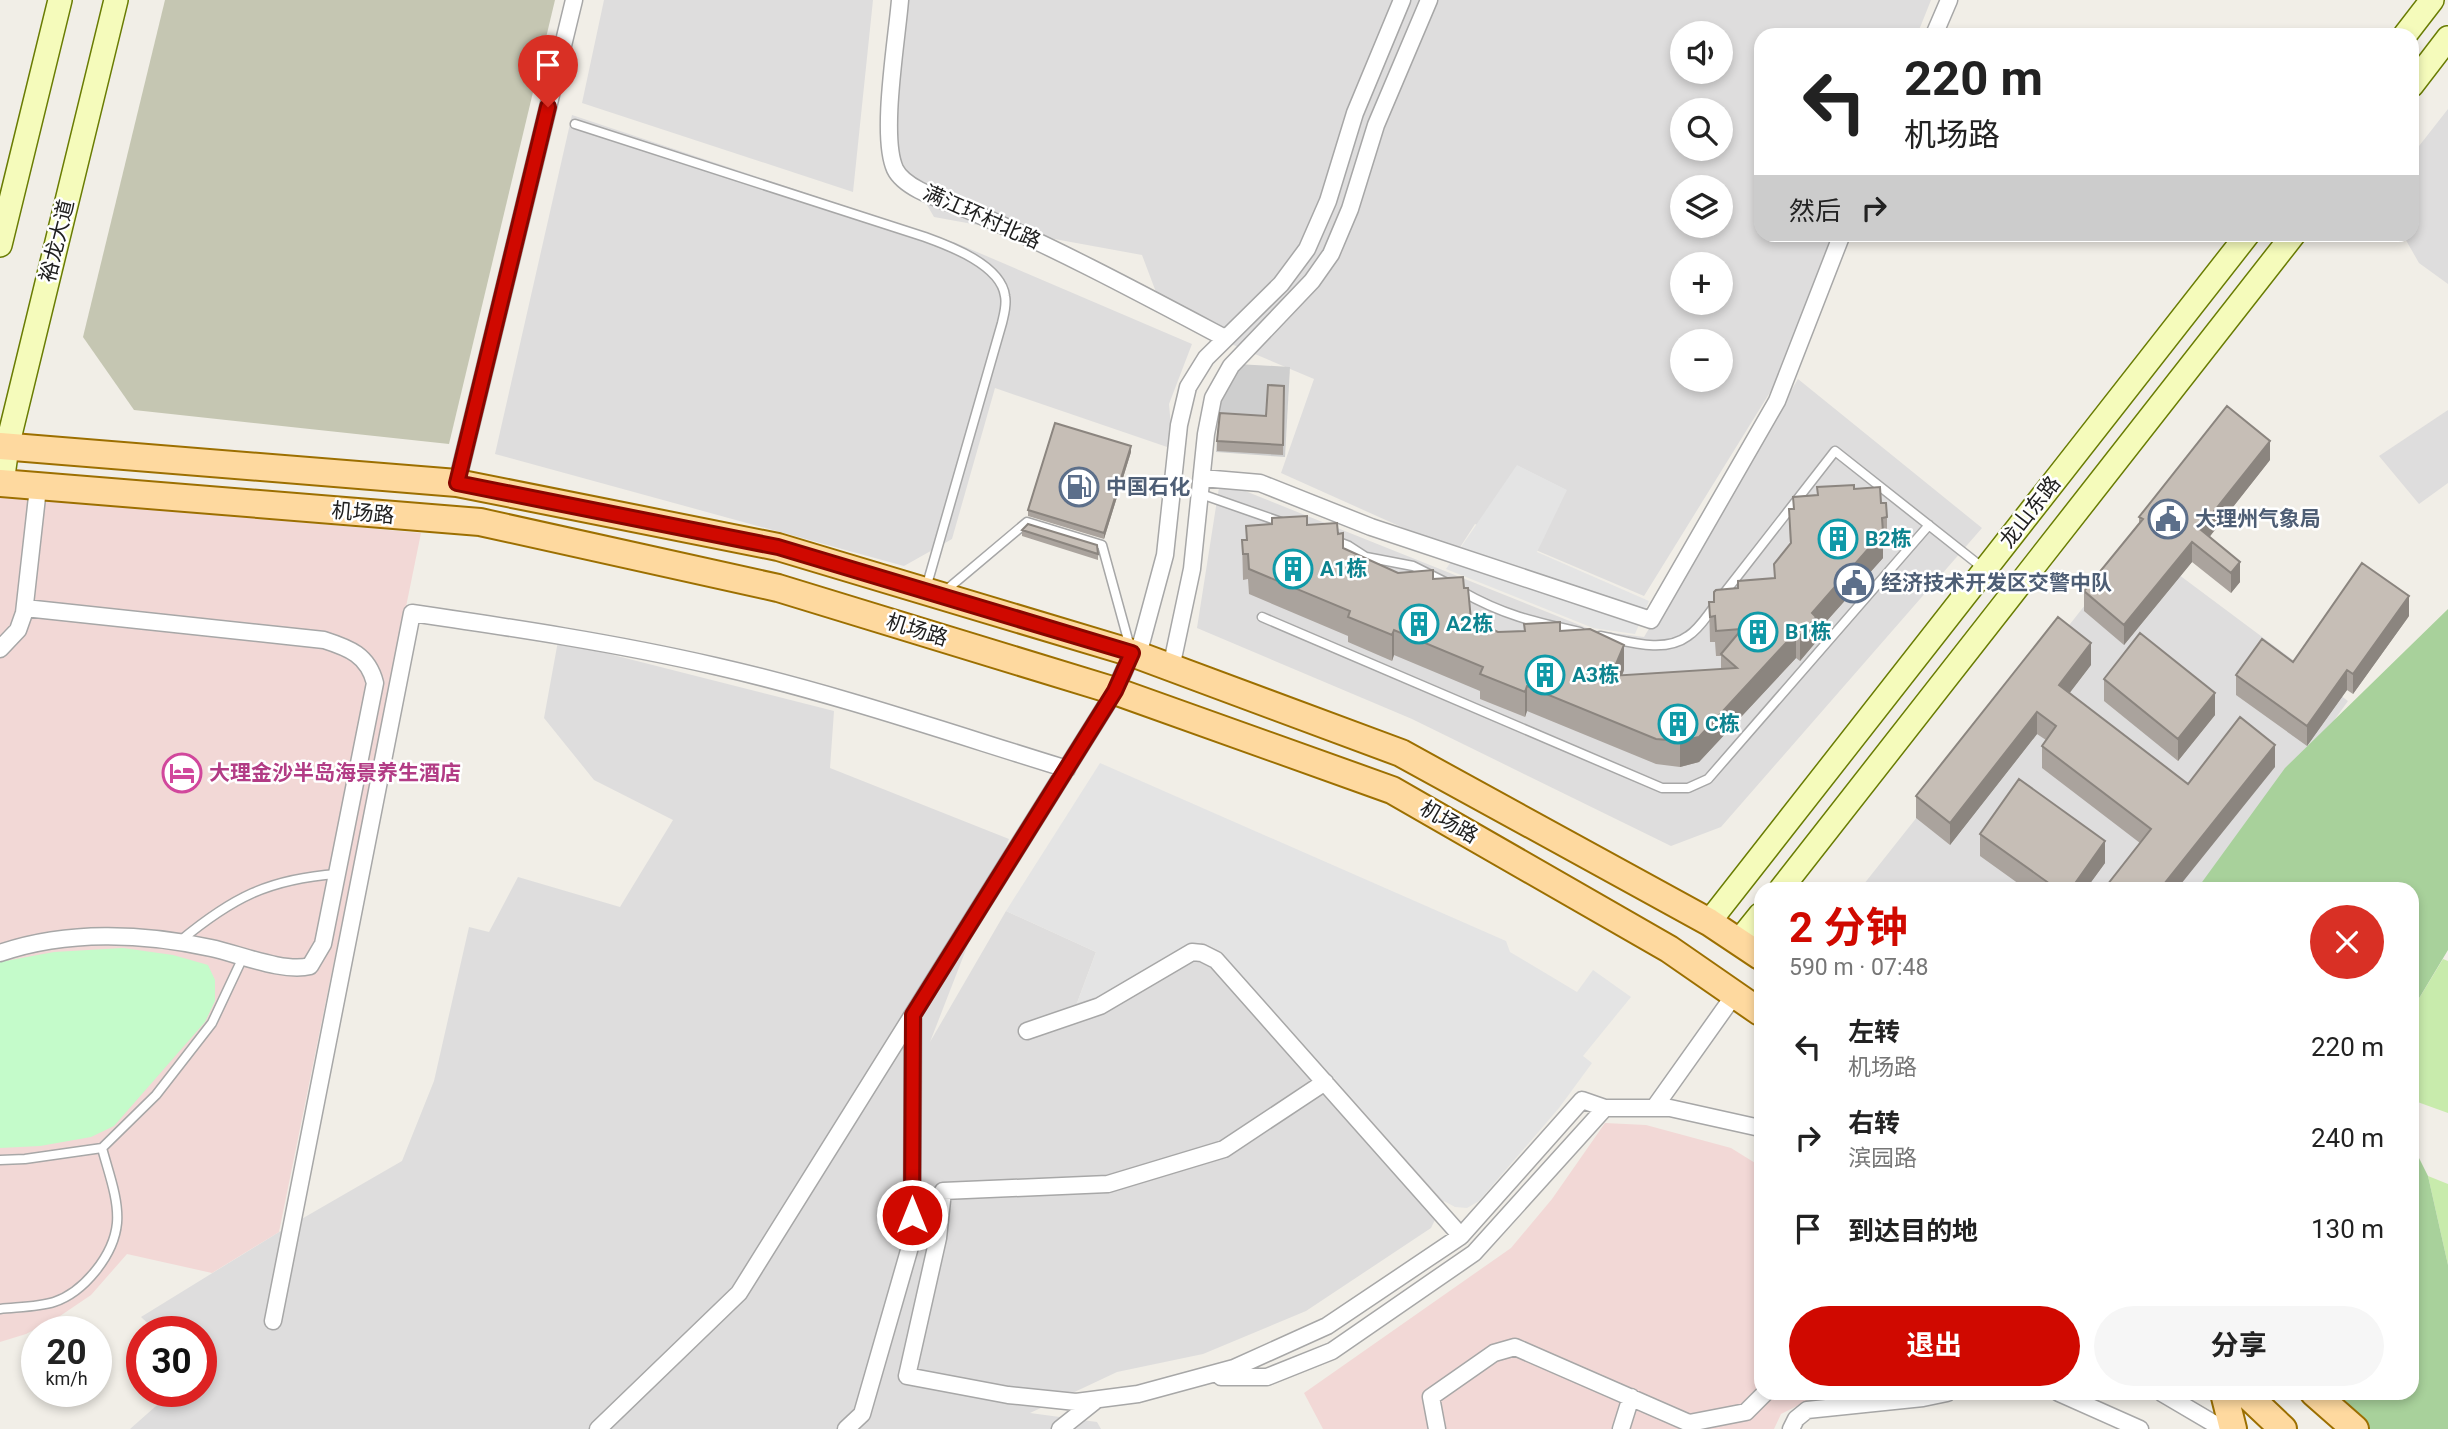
<!DOCTYPE html>
<html lang="zh">
<meta charset="utf-8">
<style>
body{margin:0;font-family:Roboto,"Noto Sans SC",sans-serif;background:#f6f6f6;color:#222;height:100vh;display:flex;flex-direction:column;font-size:26px;white-space:nowrap}
*{box-sizing:border-box;margin:0}
p{font-size:23px;color:#767676}
.icon{flex:none;width:38px;height:38px;fill:none;stroke:currentColor;stroke-width:2;stroke-linecap:round;stroke-linejoin:round}
.map{position:relative;flex:1;overflow:hidden}
.drawer{position:absolute;left:1754px;top:882px;width:665px;height:518px;display:flex;flex-direction:column;background:#fff;border-radius:21px;box-shadow:0 4px 10px #0003}
.drawer>*{flex:none}
.hud{position:absolute;left:1754px;top:28px;width:665px;height:214px;border-radius:21px;box-shadow:0 4px 10px #0003;background:#fff;color:#222;overflow:hidden}
.buttons{position:absolute;left:1670px;top:21px;display:grid;gap:14px}
.buttons a{display:grid;place-items:center;width:63px;height:63px;border-radius:50%;background:#fff;box-shadow:0 4px 10px #0003;font-size:35px}
.speed{position:absolute;left:21px;top:1316px;display:flex;gap:14px;font-size:35px;font-weight:700;text-align:center}
.speed>*{display:grid;place-content:center;width:91px;height:91px;border-radius:50%;background:#fff;box-shadow:0 4px 10px #0003;line-height:1}
.speed small{font-size:18px;font-weight:400}
.speed .limit{border:10px solid #d22;background:#fff;color:#111}
.pin{position:absolute;display:grid;place-items:center;width:60px;height:60px;color:#fff;margin:-72px -30px;border-radius:50% 50% 50% 0;rotate:-45deg;box-shadow:0 0 7px #0007}
.pin .icon{rotate:45deg}
.me{position:absolute;width:77px;margin:-38px;rotate:0deg;stroke-linejoin:round;filter:drop-shadow(0 0 5px #0008)}
.turn{display:flex;align-items:center;gap:24px;height:147px;padding:0 35px;font-size:32px}
.turn .icon{width:91px;height:91px;stroke-width:2.5}
.turn b{display:block;font-size:49px;line-height:60px}
.then{display:flex;align-items:center;height:66px;padding:0 35px;background:#0003;gap:14px;font-size:26px}
.round{display:grid;place-items:center;flex:none;width:74px;height:74px;border-radius:37px;background:#f6f6f6}
.headline{display:flex;align-items:center;justify-content:space-between;height:119px;padding:0 35px}
h1{font-size:42px;font-weight:700;line-height:52px;color:#d00900}
.cta{display:flex;gap:14px;margin-top:auto;padding:14px 35px}
.cta a{flex:1;height:80px;border-radius:42px;background:#d00900;color:#fff;font-size:28px;font-weight:700;line-height:80px;text-align:center}
.cta a+a{background:#f6f6f6;color:#222}
ul{padding:0;list-style:none}
li{display:flex;align-items:center;gap:21px;height:91px;padding:0 35px}
li div{flex:1}
li b{display:block;font-size:26px}
li em{font-style:normal}
.map>svg:first-child{display:block}
.residential{fill:#dedddd;fill-rule:evenodd}
.commercial{fill:#f2d8d6}
.religious{fill:#cecece}
.construction{fill:#c5c6b2}
.grass{fill:#c8ebac}
.forest{fill:#a8d19b}
.park{fill:#c4fbca}
.parking{fill:#e4e4e4}
.lines{fill:none;stroke-linecap:round;stroke-linejoin:round}
.service-casing{stroke:#a7a7a7;stroke-width:11}
.minor-casing{stroke:#a7a7a7;stroke-width:19}
.secondary-casing{stroke:#697c03;stroke-width:26}
.primary-casing{stroke:#9c6f00;stroke-width:30}
.service{stroke:#fff;stroke-width:8}
.minor{stroke:#fff;stroke-width:16}
.secondary{stroke:#f5fbbb;stroke-width:23}
.primary{stroke:#fed99f;stroke-width:26}
.wall{fill:#aaa39d}
.shaded-wall{fill:#8b857f}
.building{fill:#c6beb6;stroke:#8b857f;stroke-width:2}
.route-casing{stroke:#870600;stroke-width:18}
.route{stroke:#d00900;stroke-width:12}
.labels{text-anchor:middle;dominant-baseline:central;stroke-width:5;stroke-linejoin:round;paint-order:stroke}
.street-label{font-size:21px;fill:#202020;stroke:#fff}
.service-label{font-size:21px;font-weight:bold;fill:#4e5e75;stroke:#fff;text-anchor:start}
.culture-label{font-size:21px;font-weight:bold;fill:#0d838f;stroke:#fff;text-anchor:start}
.hotel-label{font-size:21px;font-weight:bold;fill:#b23c85;stroke:#fff;text-anchor:start}
</style>
<div class="map">
<svg width="2448" height="1429" viewBox="0 0 2448 1429">
<rect width="100%" height="100%" fill="#f1eee7"/>
<path class="residential" d="M604 0H873L853 192 582 103Z
M906 0H1931L1917 35H1760V234L1836 235 1777 381 1644 596 1475 524 1457 552 1281 473 1314 379 1165 316 1142 255 934 217 894 148ZM1682 33H1720V72H1682ZM1682 110H1720V149H1682ZM1682 187H1720V226H1682ZM1682 264H1720V303H1682ZM1682 341H1720V380H1682Z
M2448 109V284L2419 263 2403 235 2412 234V155Z
M572 115 956 243 1192 344 1169 404 1173 449 995 388 952 539 904 566 495 454Z
M1798 379 1982 528 1721 827 1671 846 1412 719 1197 628 1220 481 1592 630 1644 637Z
M2448 410V483L2419 504 2379 456Z
M2135 542 2348 701 2213 889H1860Z
M558 641 834 711 830 768 1009 839 930 1042 1006 911 1096 952 1077 1003 1185 947 1202 942 1220 951 1444 1201 1431 1228 1306 1311 1203 1354 1117 1372 1030 1413 1097 1422 1101 1429H130L173 1391H201V1332H157L141 1317 279 1232 402 1161 434 1081 469 927 489 932 518 877 620 907 673 820 594 780 544 718Z"/>
<path class="commercial" d="M0 492 89 503 421 533 279 1232 212 1273 127 1254 91 1295 60 1316 26 1334 0 1342Z
M1605 1123 1646 1125 1731 1148 1760 1166V1393H1831L1821 1394 1781 1414 1774 1429H1323L1304 1393 1511 1248 1552 1199Z"/>
<path class="religious" d="M1237 364 1290 367 1285 457 1216 452 1220 389Z"/>
<path class="construction" d="M165 0H555L449 444 134 410 83 337Z"/>
<path class="grass" d="M2443 959 2448 961V1113L2412 1100V1010Z
M2428 1176 2448 1184V1265Z"/>
<path class="forest" d="M2448 609V950L2412 1010V889H2197L2285 768Z
M2412 1144 2428 1176 2448 1265V1429H2368L2332 1393H2412Z"/>
<path class="park" d="M123 948 173 955 208 965 215 980V1001L205 1022 114 1126 91 1137 40 1146 0 1148V962L54 952Z"/>
<path class="parking" d="M1517 465 1567 490 1537 552 1649 601 1635 634 1593 628 1446 569Z
M1100 763 1506 941 1510 952 1577 992 1593 970 1631 997 1583 1056 1592 1063 1559 1108 1479 1201 1467 1208 1455 1207 1444 1201 1220 951 1202 942 1185 947 1109 993 1077 1003 1096 952 1006 911Z"/>
<g class="lines">
<defs>
<path id="service" d="M575 124 925 237C950 246 1001 265 1005 296 1007 305 1004 314 1002 323L926 588
M1201 494 1281 522
M1336 541 1349 546 1366 557 1413 566 1447 583
M945 591 1027 522 1102 545 1130 647
M1461 591C1503 615 1534 622 1580 632
M1722 596 1835 451 1983 568
M1262 617 1662 788H1688L1708 779 1929 525
M1600 636C1627 641 1664 654 1688 636 1699 629 1706 617 1714 607
M180 941C232 898 268 879 337 874
M0 1160 25 1159 102 1148 156 1095 212 1023 244 955
M0 1309C17 1307 38 1307 54 1302 84 1292 114 1255 117 1223 119 1199 108 1171 102 1148"/>
<path id="minor" d="M900 0C897 39 880 136 895 169 905 190 946 201 968 210 1056 248 1140 293 1225 338
M1934 35 1949 0
M1202 478 1260 483 1371 527 1651 620 1777 401 1842 234
M457 483 574 0
M0 649 18 630 24 613 38 488
M1138 655 1165 555 1179 425 1188 387 1206 358 1281 284 1307 249 1328 201 1355 113 1402 0
M1171 668 1192 569 1206 434 1213 398 1231 366 1312 281 1331 254 1350 209 1376 125 1429 0
M0 953C67 930 143 933 211 948 239 954 284 973 310 966L323 944 375 683C368 655 349 648 324 640L25 608
M1027 1031 1100 1006 1192 952 1202 953 1216 960 1461 1236 1582 1100 1605 1108H1670L1760 1128
M1325 1082 1224 1149 1108 1184 943 1191 938 1238 907 1376 1008 1395 1076 1402 1138 1394 1234 1368 1327 1326 1461 1236
M1654 1108 1735 994
M273 1321 412 613C514 628 615 643 715 666 834 693 950 733 1067 769
M1221 1377H1267L1332 1351 1474 1253 1605 1108
M2059 1393 2140 1429
M2162 1393 2223 1429
M598 1429 739 1293 1115 691 1132 653
M846 1429 862 1414 912 1240 913 1015
M1060 1429 1095 1401
M1437 1429 1431 1397 1494 1353 1515 1347 1689 1423 1746 1412 1765 1393
M1621 1429 1631 1397
M1791 1429 1796 1419 1807 1410 1923 1398 1947 1393"/>
<path id="secondary" d="M2405 35 2432 0
M2412 85 2448 38
M0 245 60 0
M2 483 7 447 116 0
M1781 889 2294 234
M1709 922 2248 234
M1739 941 1760 915"/>
<path id="primary" d="M0 446 457 483 778 547 1132 653 1401 753 1709 922 1760 956
M0 483 480 522 778 588 1115 691 1392 790 1669 949 1760 1012
M2224 1393 2233 1429
M2245 1393 2283 1429
M2314 1393 2355 1429"/>
</defs>
<use href="#service" class="service-casing"/>
<use href="#minor" class="minor-casing"/>
<use href="#secondary" class="secondary-casing"/>
<use href="#primary" class="primary-casing"/>
<use href="#service" class="service"/>
<use href="#minor" class="minor"/>
<use href="#secondary" class="secondary"/>
<use href="#primary" class="primary"/>
</g>
<path class="wall" d="M1284 386 1283 455 1217 451V441L1266 416Z
M1131 452 1104 539 1028 516V510Z
M2270 460 2209 537 2240 582 2231 593 2192 562 2124 645 2084 611V591L2139 523V517Z
M1854 489 1881 503 1887 517V543H1883V558L1816 633V642L1800 661 1796 658 1699 762 1680 767 1656 764 1527 711 1525 717 1480 699V691L1394 655 1392 661 1348 642V636L1249 594 1248 579 1243 580 1242 540H1246V526L1307 525 1338 534 1343 548 1398 573 1433 579 1464 588 1471 620 1498 632 1560 631 1624 670 1622 676 1721 669V656H1716L1715 642H1710L1709 602H1714V592L1738 588 1774 578V564L1790 545 1789 509H1793V497L1817 495Z
M1022 530 1098 554V560L1022 536Z
M2409 616 2353 694 2347 690 2307 746 2236 695V675L2293 662Z
M2091 665 2069 693 2188 784 2275 767 2140 843 2042 768V746L2046 740 2037 734 1950 845 1916 818V796Z
M2104 679 2215 715 2178 761 2104 701Z
M1980 834 2105 863 2086 889H2026L1980 856Z"/>
<path class="shaded-wall" d="M2270 441V460L2200 549V529Z
M1131 446V452L1104 539V533Z
M1883 532V558L1816 633V642L1800 661V636L1812 613Z
M2192 542V562L2124 645V625Z
M2240 562V582L2231 593V573Z
M2409 596V616L2353 694V674Z
M1394 630V655L1392 661V635Z
M1796 632V658L1699 762 1680 767V741Z
M2091 643V665L2059 707V685Z
M1624 645V670L1611 702V676Z
M2347 670V690L2307 746V726Z
M1527 686V711L1525 717V692Z
M2215 693V715L2178 761V739Z
M2037 712V734L1950 845V823Z
M2275 745V767L2177 889H2160Z
M2105 841V863L2086 889H2071Z"/>
<path class="building" d="M1268 385 1284 386 1283 445 1217 441 1220 413 1266 416Z
M2227 406 2270 441 2200 529 2240 562 2231 573 2192 542 2124 625 2084 591 2143 519 2139 517Z
M1055 423 1131 446 1104 533 1028 510Z
M1854 485V489L1880 487 1881 503H1886L1887 517 1882 518 1883 532 1812 613 1816 617 1800 636 1796 632 1699 737 1680 741 1656 739 1527 686 1525 692 1480 674 1483 667 1394 630 1392 635 1348 617 1350 611 1249 569 1248 554H1243L1242 540H1247L1246 526 1272 524V518L1307 516V525L1337 523 1338 534 1343 533V548L1398 573 1433 570V579L1463 577 1464 588H1468L1471 620 1498 632 1525 631 1524 624 1560 622V631L1590 629 1624 645 1611 676 1737 668 1721 654 1742 629 1716 631 1715 616 1710 617 1709 602H1714V592L1716 590 1738 588V581L1775 578 1774 564 1791 543 1789 509H1794L1793 497 1818 495 1817 487Z
M1028 524 1097 545 1098 554 1022 530Z
M2362 563 2409 596 2353 674 2347 670 2307 726 2236 675 2262 639 2293 662Z
M2058 617 2091 643 2059 685 2188 784 2240 717 2275 745 2160 889H2104L2151 829 2042 746 2056 726 2037 712 1950 823 1916 796Z
M2140 633 2215 693 2178 739 2104 679Z
M2019 779 2105 841 2071 889H2057L1980 834Z"/>
<g class="lines">
<defs>
<path id="route" d="M548 107 457 483 778 547 1132 653 1115 691 913 1015 912 1215"/>
</defs>
<use href="#route" class="route-casing"/>
<use href="#route" class="route"/>
</g>
<defs>
<symbol id="fuel-ring" viewBox="-11 -11 22 22"><circle r="9.5" fill="#fff" stroke="#5c6f8a" stroke-width="1.5"/><path d="M-5.5-6h7V0h2V4h1.3V-2.5L3-4.5l.8-.8L6-3V5H2.5V1h-1V6h-7ZM-4.2-4.7v3.2H.2V-4.7Z" fill="#5c6f8a"/></symbol>
<symbol id="civic-ring" viewBox="-11 -11 22 22"><circle r="9.5" fill="#fff" stroke="#5c6f8a" stroke-width="1.5"/><path d="M-.6-6.5H3V-4.5H.6V-3L4-1V1h2V6H-6V1h2V-1L-.6-3ZM-1.2 2.5V6h2.4V2.5Z" fill="#5c6f8a"/></symbol>
<symbol id="building-ring" viewBox="-11 -11 22 22"><circle r="9.5" fill="#fff" stroke="#0f9aa8" stroke-width="1.5"/><path d="M-4-6H4V6H1V3H-1V6H-4ZM-2.5-4.3h1.7v1.8h-1.7ZM.8-4.3h1.7v1.8H.8ZM-2.5-1h1.7V.8h-1.7ZM.8-1h1.7V.8H.8Z" fill="#0f9aa8"/></symbol>
<symbol id="hotel-ring" viewBox="-11 -11 22 22"><circle r="9.5" fill="#fff" stroke="#d1479c" stroke-width="1.5"/><path d="M-6-4.5h1.5V1H6V5H4.5V3h-9V5H-6ZM-4 0a1.8 1.8 0 1 1 3.6 0ZM.5 0V-2.5h3Q6-2.5 6 0Z" fill="#d1479c"/></symbol>
</defs>
<g fill-rule="evenodd">
<use href="#fuel-ring" x="1057" y="465" width="44" height="44"/>
<use href="#civic-ring" x="2146" y="497" width="44" height="44"/>
<use href="#building-ring" x="1816" y="517" width="44" height="44"/>
<use href="#building-ring" x="1271" y="547" width="44" height="44"/>
<use href="#civic-ring" x="1832" y="561" width="44" height="44"/>
<use href="#building-ring" x="1397" y="602" width="44" height="44"/>
<use href="#building-ring" x="1736" y="610" width="44" height="44"/>
<use href="#building-ring" x="1523" y="653" width="44" height="44"/>
<use href="#building-ring" x="1656" y="702" width="44" height="44"/>
<use href="#hotel-ring" x="160" y="751" width="44" height="44"/>
</g>
<g class="labels">
<g class="street-label">
<text transform="translate(982 217) rotate(24)">满江环村北路</text>
<text transform="translate(57 241) rotate(-76)">裕龙大道</text>
<text transform="translate(2030 512) rotate(-52)">龙山东路</text>
<text transform="translate(363 513) rotate(5)">机场路</text>
<text transform="translate(917 630) rotate(17)">机场路</text>
<text transform="translate(1449 822) rotate(30)">机场路</text>
</g>
<g class="service-label">
<text x="1106" y="487">中国石化</text>
<text x="2195" y="519">大理州气象局</text>
<text x="1881" y="583">经济技术开发区交警中队</text>
</g>
<g class="culture-label">
<text x="1865" y="539">B2栋</text>
<text x="1320" y="569">A1栋</text>
<text x="1446" y="624">A2栋</text>
<text x="1785" y="632">B1栋</text>
<text x="1572" y="675">A3栋</text>
<text x="1705" y="724">C栋</text>
</g>
<g class="hotel-label">
<text x="209" y="773">大理金沙半岛海景养生酒店</text>
</g>
</g>
</svg>
<div class="buttons">
<a><svg class="icon" aria-label="sound" viewBox="0 0 24 24"><path d="M4 9h4l5-4v14l-5-4H4zM17 9q2 3 0 6"/></svg></a>
<a><svg class="icon" aria-label="search" viewBox="0 0 24 24"><circle cx="10" cy="10" r="6"/><path d="M15 15l6 6"/></svg></a>
<a><svg class="icon" aria-label="layers" viewBox="0 0 24 24"><path d="M12 4l9 5-9 5-9-5zM3 14l9 5 9-5"/></svg></a>
<a>+</a>
<a>−</a>
</div>
<div class="speed"><div>20<small>km/h</small></div><div class="limit">30</div></div>
<div class="pin" style="left:548px;top:107px;background:#d93025"><svg class="icon" aria-label="arrive" viewBox="0 0 24 24"><path d="M6 21V4h12l-3 4 3 4H6"/></svg></div>
<svg class="me" style="left:912px;top:1215px" viewBox="-20 -20 40 40"><circle r="17" fill="#d00900" stroke="#fff" stroke-width="3"/><path d="M0-11L8 9 0 5-8 9z" fill="#fff"/></svg>
<div class="hud">
<div class="turn"><svg class="icon" aria-label="left" viewBox="0 0 24 24"><path d="M17 20v-9H6M10 6l-5 5 5 5"/></svg><div><b>220 m</b>机场路</div></div>
<div class="then">然后<svg class="icon" aria-label="right" viewBox="0 0 24 24"><path d="M7 20v-9h11M14 6l5 5-5 5"/></svg></div>
</div>
<section class="drawer">
<div class="headline"><div><h1>2 分钟</h1><p>590 m · 07:48</p></div><a class="round" style="background:#d93025;color:#fff"><svg class="icon" aria-label="close" viewBox="0 0 24 24"><path d="M6 6l12 12M18 6L6 18"/></svg></a></div>
<ul>
<li><svg class="icon" aria-label="left" viewBox="0 0 24 24"><path d="M17 20v-9H6M10 6l-5 5 5 5"/></svg><div><b>左转</b><p>机场路</p></div><em>220 m</em></li>
<li><svg class="icon" aria-label="right" viewBox="0 0 24 24"><path d="M7 20v-9h11M14 6l5 5-5 5"/></svg><div><b>右转</b><p>滨园路</p></div><em>240 m</em></li>
<li><svg class="icon" aria-label="arrive" viewBox="0 0 24 24"><path d="M6 21V4h12l-3 4 3 4H6"/></svg><div><b>到达目的地</b></div><em>130 m</em></li>
</ul>
<div class="cta"><a>退出</a><a>分享</a></div>
</section>
</div>
